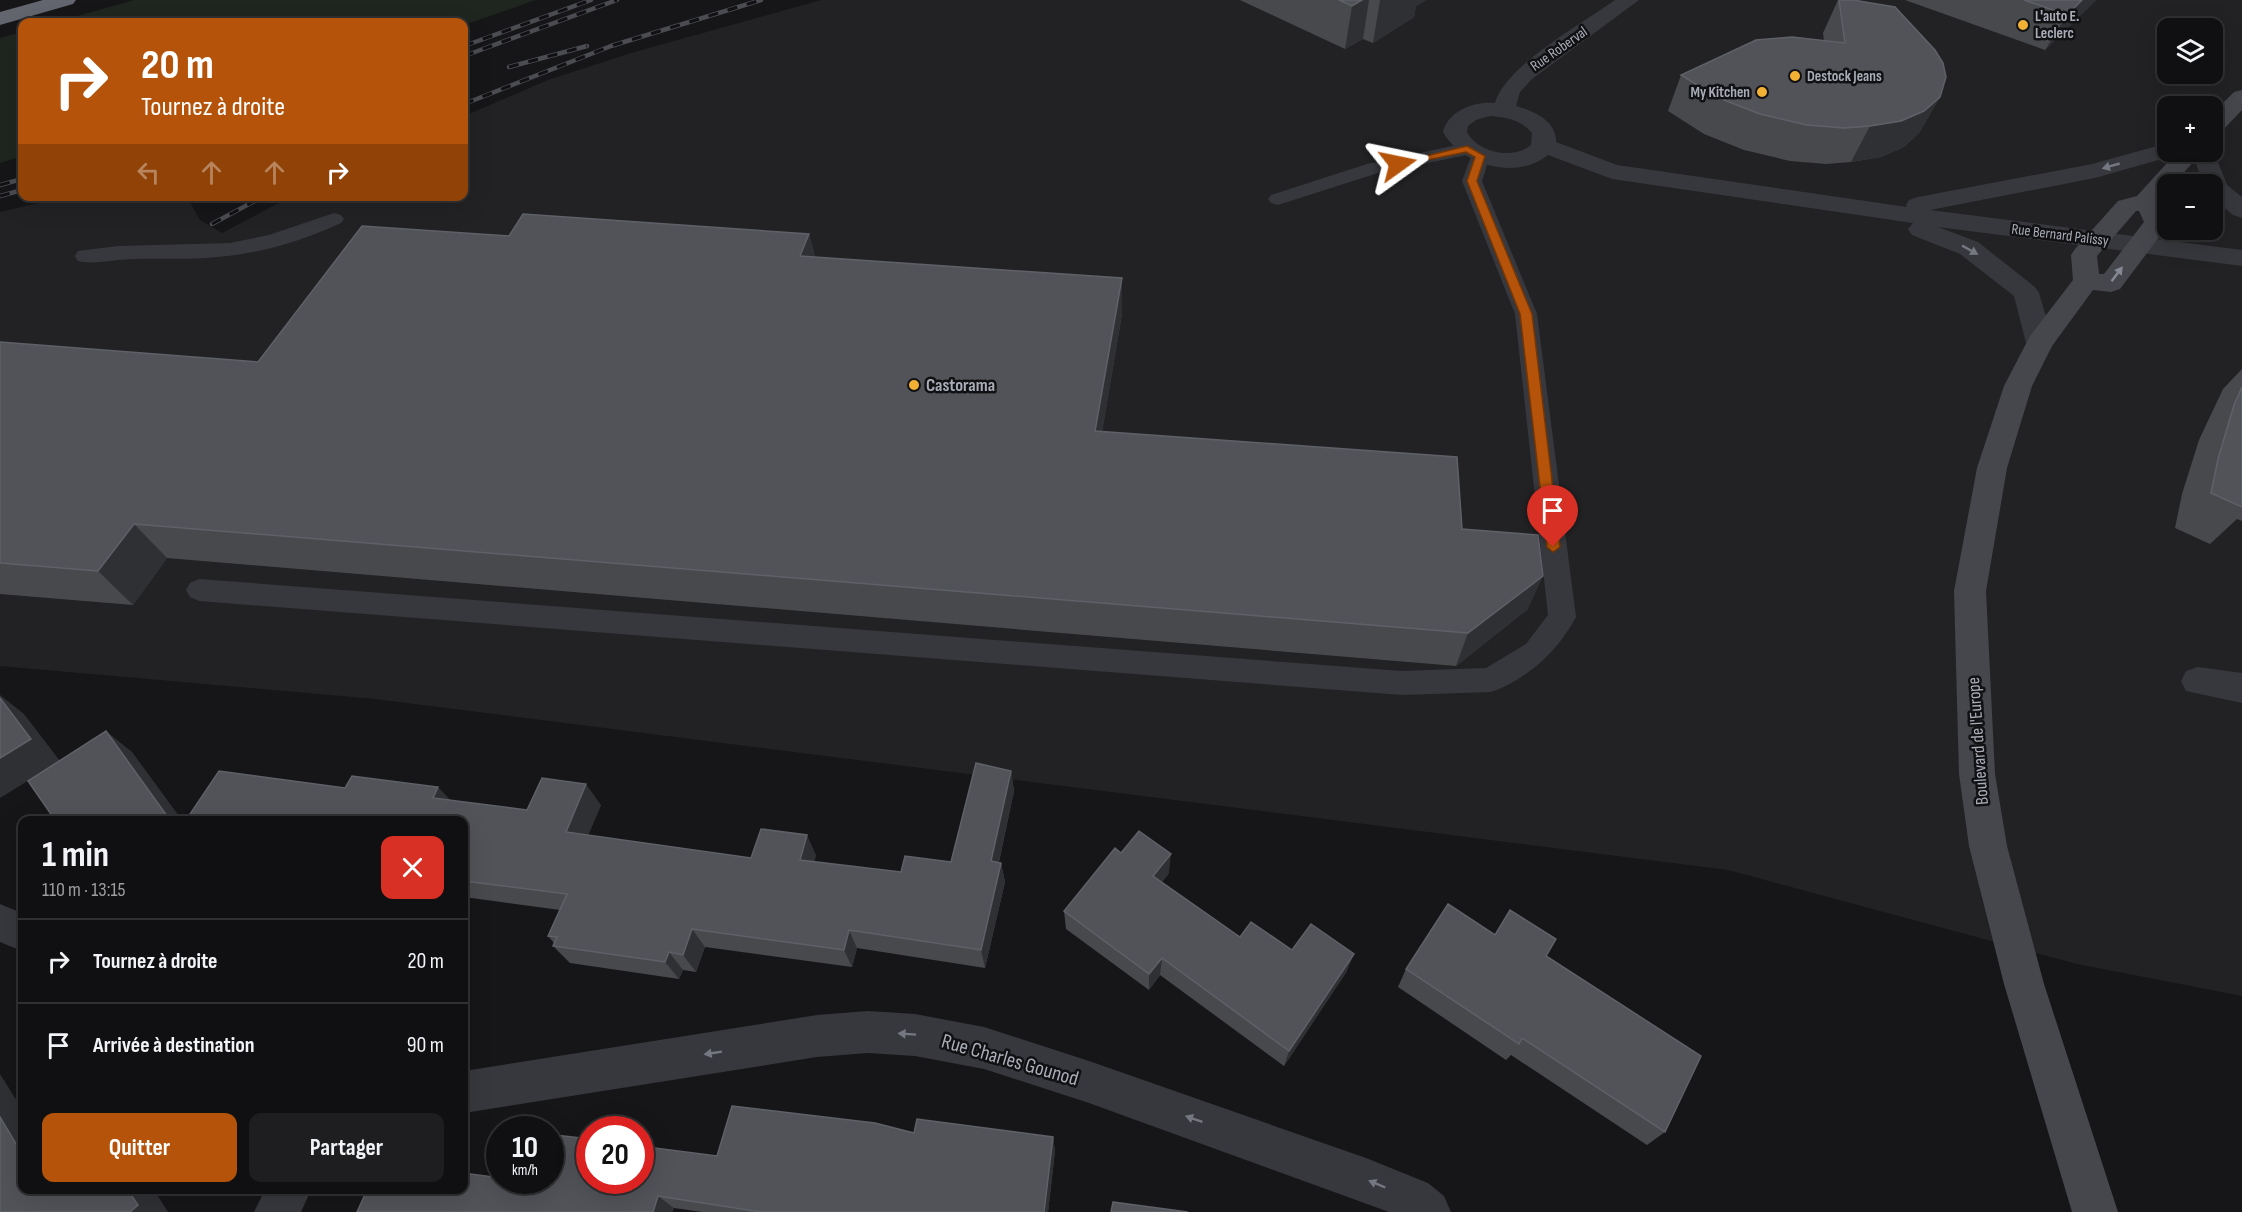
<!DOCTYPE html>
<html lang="fr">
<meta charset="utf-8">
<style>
body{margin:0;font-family:"Sofia Sans Condensed",sans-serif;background:#1e1e20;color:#f1f3f6;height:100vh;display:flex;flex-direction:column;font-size:22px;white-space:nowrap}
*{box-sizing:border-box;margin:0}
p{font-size:20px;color:#9c9d9f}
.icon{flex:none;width:33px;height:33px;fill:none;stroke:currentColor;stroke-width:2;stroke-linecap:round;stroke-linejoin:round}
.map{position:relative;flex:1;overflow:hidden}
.side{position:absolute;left:18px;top:816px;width:450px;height:378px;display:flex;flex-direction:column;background:#101012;border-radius:12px;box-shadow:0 6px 24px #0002,0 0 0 2px #303032}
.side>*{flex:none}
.hud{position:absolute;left:18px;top:18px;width:450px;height:183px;border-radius:12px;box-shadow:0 6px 24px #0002,0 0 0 2px #303032;background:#b45309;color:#fff;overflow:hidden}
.buttons{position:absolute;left:2157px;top:18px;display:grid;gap:12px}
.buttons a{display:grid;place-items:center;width:66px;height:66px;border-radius:12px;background:#101012;box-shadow:0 6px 24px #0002,0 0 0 2px #303032;font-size:30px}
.speed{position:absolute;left:486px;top:1116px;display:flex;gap:12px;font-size:30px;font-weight:700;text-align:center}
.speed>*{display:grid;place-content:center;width:78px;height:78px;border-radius:50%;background:#101012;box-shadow:0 6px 24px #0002,0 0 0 2px #303032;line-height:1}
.speed small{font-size:15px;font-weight:400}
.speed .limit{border:9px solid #d22;background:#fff;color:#111}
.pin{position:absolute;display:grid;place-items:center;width:51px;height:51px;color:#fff;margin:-62px -26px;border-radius:50% 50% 50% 0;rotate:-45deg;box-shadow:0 0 6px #0007}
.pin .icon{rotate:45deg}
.me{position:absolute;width:66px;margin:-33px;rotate:78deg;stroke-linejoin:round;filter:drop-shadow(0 0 4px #0008)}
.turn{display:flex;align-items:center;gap:21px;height:126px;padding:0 24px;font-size:27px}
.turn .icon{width:78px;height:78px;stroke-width:2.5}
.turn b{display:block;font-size:42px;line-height:51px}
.lanes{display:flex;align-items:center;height:57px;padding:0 24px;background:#0003;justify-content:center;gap:30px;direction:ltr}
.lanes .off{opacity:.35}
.round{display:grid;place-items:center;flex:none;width:63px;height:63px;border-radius:12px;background:#1e1e20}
.overview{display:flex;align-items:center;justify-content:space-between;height:102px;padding:0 24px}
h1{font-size:36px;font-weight:700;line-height:45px}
.primary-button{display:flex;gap:12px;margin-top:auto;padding:12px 24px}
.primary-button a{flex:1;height:69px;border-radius:12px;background:#b45309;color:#fff;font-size:24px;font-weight:700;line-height:69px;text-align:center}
.primary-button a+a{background:#1e1e20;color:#f1f3f6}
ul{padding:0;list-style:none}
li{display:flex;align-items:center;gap:18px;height:84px;padding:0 24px;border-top:2px solid #303032}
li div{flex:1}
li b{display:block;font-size:22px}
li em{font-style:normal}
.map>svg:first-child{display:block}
.built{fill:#222225;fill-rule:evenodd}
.green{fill:#1e261f}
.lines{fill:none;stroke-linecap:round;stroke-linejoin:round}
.lane{fill:#37383d;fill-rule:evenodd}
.street{fill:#37383d;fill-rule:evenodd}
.secondary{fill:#45474d;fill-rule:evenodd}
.highway{fill:#63666e;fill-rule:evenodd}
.rail-casing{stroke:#4a4c52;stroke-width:4.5}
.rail{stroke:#111113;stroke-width:3;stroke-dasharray:10;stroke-linecap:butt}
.wall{fill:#47494d}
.shaded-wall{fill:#2f3033}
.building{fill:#525359;stroke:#5f6168;stroke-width:1.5}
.oneway{fill:#757881}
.oneway2{fill:#858993}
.route{fill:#b45309;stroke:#753606;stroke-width:1.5}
.poi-dot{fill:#f2b134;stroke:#111113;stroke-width:2}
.labels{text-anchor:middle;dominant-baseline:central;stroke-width:5;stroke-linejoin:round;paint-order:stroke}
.far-poi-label{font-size:15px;font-weight:bold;fill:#a8adb8;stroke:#111113;text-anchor:start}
.far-street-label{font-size:15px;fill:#a8adb8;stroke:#111113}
.poi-label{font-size:18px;font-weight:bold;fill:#a8adb8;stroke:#111113;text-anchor:start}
.street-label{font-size:18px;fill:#a8adb8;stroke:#111113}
.near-street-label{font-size:21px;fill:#a8adb8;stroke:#111113}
</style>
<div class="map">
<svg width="2242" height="1212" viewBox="0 0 2242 1212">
<rect width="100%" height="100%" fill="#161618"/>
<path class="built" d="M821 0H2242V996L2077 964 1728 870 375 699 0 666V212L64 197H187L200 220 222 233 290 197 464 196V116L548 80 631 53ZM2168 28H2212V74H2168ZM2168 106H2212V152H2168ZM2168 184H2212V230H2168Z"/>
<path class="green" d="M134 0H536L464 25V22H56Z
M22 32V156L0 163V38Z"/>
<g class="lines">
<path class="lane" d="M1467 143 1474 145 1477 149 1475 151 1487 152 1490 156 1482 181 1537 314 1576 617C1558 651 1528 679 1491 692L1402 695 199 601 190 597 186 590 190 583 199 579 1402 671 1486 668 1526 644 1548 615 1515 314 1462 181 1472 154 1378 173 1278 205 1271 203 1268 199 1271 195 1367 164Z
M334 213 341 215 344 219 341 223C302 241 260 254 217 257 189 260 161 258 134 259 116 259 95 265 78 261L75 256 78 251 118 246 230 243 269 235Z"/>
<path class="street" d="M1615 0H1639L1532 79 1520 92 1516 106C1534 111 1557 121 1556 142L1617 165 1907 207 1906 205 1909 200 1918 197 2092 164 2168 143V152H2179L2176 155 2095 178 1930 210 2242 250V266L1938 227 1978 242 2035 287 2039 293 2054 343 2050 350 2040 352 2030 350 2026 343 2014 296 1960 254 1912 235 1908 229 1913 223 1612 179 1548 155C1517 181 1461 165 1443 132 1448 111 1474 101 1495 103 1505 66 1583 23 1615 0ZM1490 116C1506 117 1521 120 1532 133L1531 145C1513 160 1478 153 1467 132L1468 126 1476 120Z
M2212 147 2227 185 2242 197V218L2233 215 2212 198V184H2203L2192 152H2212Z
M2198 667 2242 673V703L2186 691 2181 681 2186 671Z
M0 904 22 913V951L0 942Z
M868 1011 915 1014 984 1027 1089 1061 1366 1158 1428 1183 1444 1196 1451 1212H1389L1089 1103 984 1069 915 1056 868 1053 817 1057 464 1113V1071L817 1015Z
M265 1190H311L301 1212H254Z"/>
<path class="secondary" d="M2242 90V110L2220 133 2212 135V114L2234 92Z
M2177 152H2202L2174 184H2168V192L2159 202 2168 218V225L2120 289 2111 292 2093 290 2052 346 2032 386 2007 468 1986 591 1995 774 2007 846 2044 984 2118 1212H2072L2004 984 1969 846 1959 774 1954 591 1977 468 2004 386 2030 336 2073 280 2071 255 2075 249 2118 201 2137 196ZM2136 211H2139L2144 222 2104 274H2099L2097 256Z"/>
<path class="highway" d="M43 0H76L73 4 0 25V12Z"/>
<defs>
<path id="rail" d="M464 46 591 0
M464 56 617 0
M509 67 587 46
M464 104 611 46 761 0
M0 185 22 179
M0 196 22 190
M212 224 264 196"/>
</defs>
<use href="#rail" class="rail-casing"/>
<use href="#rail" class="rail"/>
</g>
<path class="wall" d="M1240 0H1426L1416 6 1414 17 1373 43 1363 39 1345 49Z
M1838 0H1853L1940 97 1919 133 1904 147 1881 157 1851 162 1826 164 1790 161 1744 150 1704 134 1668 111 1681 75 1824 41 1823 33Z
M1905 0H2096L2045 50Z
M809 234 815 257 1122 278V314L1102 432 1462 529 1528 609 1456 666 167 558 133 605 0 594V342L258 362 509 236Z
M2242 369V521L2237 519 2210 544 2175 528 2182 494 2199 440 2223 389Z
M1011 771 1014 791 999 862 1001 863 1005 882 985 968 857 948 852 967 705 947 696 972 683 970 679 979 570 963 553 946 554 943 548 936 560 910 464 897V820L345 788 527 810 601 805 588 835 751 858 816 855 814 862 901 872 951 862Z
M1121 853 1169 873 1162 882 1240 937 1292 950 1347 971 1284 1066 1160 975 1149 990 1066 929 1064 911Z
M1495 935 1546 956 1665 1132 1647 1145 1511 1055 1506 1060 1398 987 1406 969Z
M914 1133 1053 1137 1055 1151 1048 1212H702L674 1208 672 1212H357L536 1183 717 1156Z"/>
<path class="shaded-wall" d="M1362 0H1369L1363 39 1345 49 1352 6Z
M1380 0H1426L1416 6 1414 17 1373 43Z
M2082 0H2096L2045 50 2067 15Z
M1940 97 1919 133 1904 147 1881 157 1851 162 1870 126Z
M809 234 818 270 800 256Z
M1122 278V314L1096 467 1095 431Z
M134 524 167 558 133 605 98 571Z
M1543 576 1528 609 1456 666 1468 633Z
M0 695 24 714 60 761 0 798Z
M106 731 132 752 182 820H170Z
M1011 771 1014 791 995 880 991 861Z
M586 784 601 805 581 852 566 832Z
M438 787 457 807 433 798Z
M807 835 816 855 809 880 800 860Z
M1171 854 1169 873 1153 894V876Z
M1001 863 1005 882 985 968 981 950Z
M692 929 705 947 696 972 683 955Z
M849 930 857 948 852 967 844 950Z
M669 952 683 970 679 979 665 962Z
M1354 954 1347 971 1284 1066 1289 1051Z
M1162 958 1160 975 1149 990V974Z
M0 1074 22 1109V1154L0 1117Z
M1053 1137 1055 1151 1048 1212H1044Z
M128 1190H154L168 1212H130Z
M658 1196 674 1208 672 1212H653Z"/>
<path class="building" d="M1339 0H1362L1352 6Z
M1839 0H1853L1895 7 1935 50 1943 63 1946 77 1940 97 1924 111 1901 121 1870 126 1844 128 1807 125 1760 114 1719 98 1681 75 1756 40 1792 37 1845 43Z
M2024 0H2082L2067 15Z
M523 214 809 234 800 256 1122 278 1095 431 1457 457 1462 529 1538 535 1543 576 1468 633 134 524 98 571 0 563V342L258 362 362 226 509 236Z
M2242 387V507L2211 493 2218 459 2234 405Z
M0 698 31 739 0 758Z
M106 731 170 820H55L28 781Z
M976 763 1011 771 991 861 1001 863 981 950 849 930 844 950 692 929 683 955 669 952 665 962 553 946 557 937 548 936 567 894 464 881V820H186L219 771 345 788 352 776 438 787 433 798 527 810 542 778 586 784 566 832 751 858 761 829 807 835 800 860 901 872 905 856 951 862Z
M1139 831 1171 854 1153 876 1240 937 1251 922 1292 950 1311 924 1354 954 1289 1051 1162 958 1149 974 1064 911 1115 848 1121 853Z
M1448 904 1495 935 1510 910 1556 939 1546 956 1701 1056 1665 1132 1522 1038 1519 1044 1406 969Z
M732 1106 875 1123 914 1133 917 1119 1053 1137 1044 1212H761L658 1196 653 1212H357L367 1190H464V1173L500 1178V1180H517L536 1183 537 1180H550V1147L555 1135 590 1139V1180H640V1146L717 1156Z
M0 1117 22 1154V1190H128L138 1205 130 1212H0Z
M1113 1202 1188 1212H1111Z"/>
<defs><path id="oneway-solid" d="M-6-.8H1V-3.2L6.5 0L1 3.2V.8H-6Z" transform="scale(1.5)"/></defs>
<g class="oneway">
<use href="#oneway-solid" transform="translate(2111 166) rotate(164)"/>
<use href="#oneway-solid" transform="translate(1970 250) rotate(29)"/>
<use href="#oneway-solid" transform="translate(907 1034) rotate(-176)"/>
<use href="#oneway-solid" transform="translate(713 1053) rotate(171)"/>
<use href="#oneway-solid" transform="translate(1194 1119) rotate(-161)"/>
<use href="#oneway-solid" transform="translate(1377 1184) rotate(-157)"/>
</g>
<use class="oneway2" href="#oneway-solid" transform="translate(2117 274) rotate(-53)"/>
<path class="route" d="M1467 146 1485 156 1477 181 1532 314 1560 547 1553 552 1547 547 1520 314 1467 181 1475 157 1466 152 1398 166 1393 164Z"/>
<g class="poi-dot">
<circle cx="2023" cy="25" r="6"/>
<circle cx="1795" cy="76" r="6"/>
<circle cx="1762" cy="92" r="6"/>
<circle cx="914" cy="385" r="6"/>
</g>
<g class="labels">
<g class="far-poi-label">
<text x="2035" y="16">L'auto E.<tspan x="2035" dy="17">Leclerc</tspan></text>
<text x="1807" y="76">Destock Jeans</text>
<text x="1750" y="92" text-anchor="end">My Kitchen</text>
</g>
<g class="far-street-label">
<text transform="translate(1559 49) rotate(-35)">Rue Roberval</text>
<text transform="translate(2060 235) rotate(7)">Rue Bernard Palissy</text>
</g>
<g class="poi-label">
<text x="926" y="385">Castorama</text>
</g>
<g class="street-label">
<text transform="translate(1978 741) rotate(-94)">Boulevard de l'Europe</text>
</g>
<g class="near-street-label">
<text transform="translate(1010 1060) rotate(16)">Rue Charles Gounod</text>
</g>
</g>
</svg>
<div class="buttons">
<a><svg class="icon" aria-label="layers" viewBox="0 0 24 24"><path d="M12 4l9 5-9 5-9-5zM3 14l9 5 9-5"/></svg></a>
<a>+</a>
<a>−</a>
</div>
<div class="speed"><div>10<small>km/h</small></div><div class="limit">20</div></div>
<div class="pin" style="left:1553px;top:547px;background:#d93025"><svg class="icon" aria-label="arrive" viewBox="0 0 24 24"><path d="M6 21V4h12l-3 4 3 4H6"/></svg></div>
<svg class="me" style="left:1398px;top:164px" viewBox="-20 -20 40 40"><path d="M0-17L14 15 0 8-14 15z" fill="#b45309" stroke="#fff" stroke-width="4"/></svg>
<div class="hud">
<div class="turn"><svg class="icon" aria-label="right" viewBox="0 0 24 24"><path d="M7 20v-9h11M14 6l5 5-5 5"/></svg><div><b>20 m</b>Tournez à droite</div></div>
<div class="lanes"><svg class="icon off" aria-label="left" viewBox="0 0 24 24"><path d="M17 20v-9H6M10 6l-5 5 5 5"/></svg><svg class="icon off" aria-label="ahead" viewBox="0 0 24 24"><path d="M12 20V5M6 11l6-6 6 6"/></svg><svg class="icon off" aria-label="ahead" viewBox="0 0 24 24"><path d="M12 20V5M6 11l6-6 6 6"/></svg><svg class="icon" aria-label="right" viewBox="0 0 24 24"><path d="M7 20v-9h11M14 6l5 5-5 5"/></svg></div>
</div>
<section class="side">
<div class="overview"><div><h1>1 min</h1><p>110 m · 13:15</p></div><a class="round" style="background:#d93025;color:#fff"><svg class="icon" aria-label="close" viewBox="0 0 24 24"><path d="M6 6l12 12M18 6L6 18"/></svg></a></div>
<ul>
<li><svg class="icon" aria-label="right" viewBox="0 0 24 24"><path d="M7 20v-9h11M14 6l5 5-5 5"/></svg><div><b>Tournez à droite</b></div><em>20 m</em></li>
<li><svg class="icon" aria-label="arrive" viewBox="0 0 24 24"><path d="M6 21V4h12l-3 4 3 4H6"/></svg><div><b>Arrivée à destination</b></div><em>90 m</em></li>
</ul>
<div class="primary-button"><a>Quitter</a><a>Partager</a></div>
</section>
</div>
